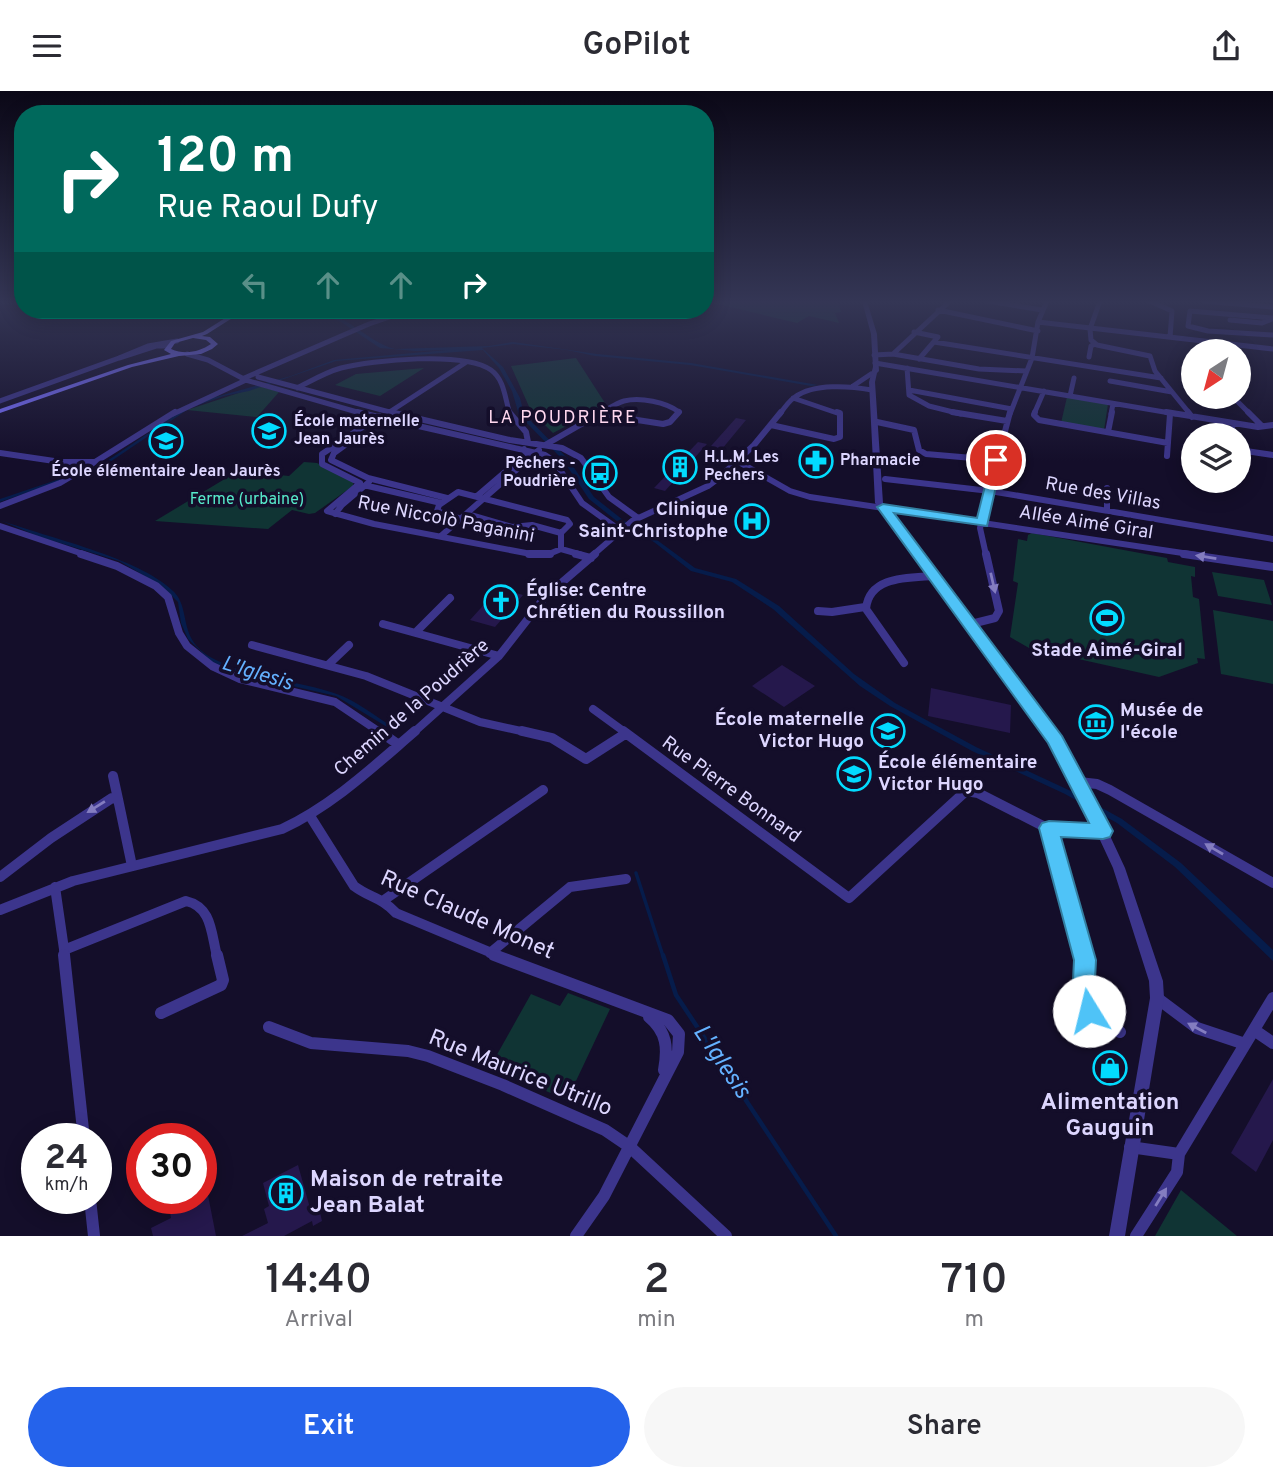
<!DOCTYPE html>
<meta charset="utf-8">
<style>
body{margin:0;font-family:Overpass,sans-serif;background:#f7f7f7;color:#2b2b33;height:100vh;display:flex;flex-direction:column;font-size:26px;white-space:nowrap}
*{box-sizing:border-box;margin:0}
p{font-size:23px;color:#7c7c81}
.icon{flex:none;width:38px;height:38px;fill:none;stroke:currentColor;stroke-width:2;stroke-linecap:round;stroke-linejoin:round}
.map{position:relative;height:1145px;overflow:hidden}
.drawer{display:flex;flex-direction:column;background:#fff;flex:1}
.drawer>*{flex:none}
.hud{position:absolute;left:14px;top:14px;width:700px;height:214px;border-radius:28px;box-shadow:0 4px 18px #0003;background:#00695c;color:#fff;overflow:hidden}
.needle{width:46px;rotate:216deg}
.tools{position:absolute;left:1181px;top:248px;display:grid;gap:14px}
.tools a{display:grid;place-items:center;width:70px;height:70px;border-radius:50%;background:#fff;box-shadow:0 4px 18px #0003;font-size:35px}
.speed{position:absolute;left:21px;top:1032px;display:flex;gap:14px;font-size:35px;font-weight:700;text-align:center}
.speed>*{display:grid;place-content:center;width:91px;height:91px;border-radius:50%;background:#fff;box-shadow:0 4px 18px #0003;line-height:1}
.speed small{font-size:18px;font-weight:400}
.speed .limit{border:10px solid #d22;background:#fff;color:#111}
.pin{position:absolute;display:grid;place-items:center;width:60px;height:60px;color:#fff;margin:-30px;border:4px solid #fff;border-radius:50%;box-shadow:0 2px 7px #0007}
.me{position:absolute;width:77px;margin:-38px;rotate:351deg;stroke-linejoin:round;filter:drop-shadow(0 0 5px #0008)}
.turn{display:flex;align-items:center;gap:24px;height:147px;padding:0 28px;font-size:32px}
.turn .icon{width:91px;height:91px;stroke-width:2.5}
.turn b{display:block;font-size:49px;line-height:60px}
.lanes{display:flex;align-items:center;height:66px;padding:0 28px;background:#0003;justify-content:center;gap:35px;direction:ltr}
.lanes .off{opacity:.35}
.eta{display:flex;justify-content:space-evenly;align-items:center;height:119px;text-align:center}
.eta b{font-size:42px;font-weight:600;line-height:49px}
.button{display:flex;gap:14px;margin-top:auto;padding:14px 28px}
.button a{flex:1;height:80px;border-radius:42px;background:#2563eb;color:#fff;font-size:28px;font-weight:600;line-height:80px;text-align:center}
.button a+a{background:#f7f7f7;color:#2b2b33}
header{display:flex;justify-content:space-between;align-items:center;height:91px;padding:0 28px;background:#fff;font-size:32px;font-weight:600}
.map>svg:first-child{display:block}
.green{fill:#103434}
.water{fill:#061c4b}
.lines{fill:none;stroke-linecap:round;stroke-linejoin:round}
.stream-far1{stroke:#061c4b;stroke-width:3.5}
.stream{stroke:#061c4b;stroke-width:4.5}
.building{fill:#25184c}
.minor-far4{stroke:#3c358c;stroke-width:5}
.minor-far3{stroke:#3c358c;stroke-width:6}
.minor-far2{stroke:#3c358c;stroke-width:8}
.minor-far1{stroke:#3c358c;stroke-width:10}
.minor{stroke:#3c358c;stroke-width:12}
.tertiary{fill:#3c358c;fill-rule:evenodd}
.secondary{fill:#776dff;fill-rule:evenodd}
.oneway{fill:#847dc0}
.route{fill:#4fc3f7;stroke:#337fa1;stroke-width:2}
.labels{text-anchor:middle;dominant-baseline:central;stroke-width:7;stroke-linejoin:round;paint-order:stroke}
.far-poi-label{font-size:16px;font-weight:bold;fill:#ddd6ff;stroke:#140e2a;text-anchor:start}
.far-park-label{font-size:16px;fill:#57eacb;stroke:#140e2a}
.far-neighbourhood-label{font-size:18px;letter-spacing:2px;fill:#ffd8ef;stroke:#140e2a}
.street-label{font-size:19px;fill:#ddd6ff;stroke:#140e2a}
.poi-label{font-size:19px;font-weight:bold;fill:#ddd6ff;stroke:#140e2a;text-anchor:start}
.water-label{font-size:21px;font-style:italic;fill:#64b1ff;stroke:#140e2a}
.near-street-label{font-size:23px;fill:#ddd6ff;stroke:#140e2a}
.near-poi-label{font-size:23px;font-weight:bold;fill:#ddd6ff;stroke:#140e2a}
.near-water-label{font-size:24px;font-style:italic;fill:#64b1ff;stroke:#140e2a}
</style>
<header><svg class="icon" aria-label="menu" viewBox="0 0 24 24"><path d="M4 6h16M4 12h16M4 18h16"/></svg>GoPilot<svg class="icon" aria-label="share" viewBox="0 0 24 24"><path d="M12 15V3M7 8l5-5 5 5M5 13v7h14v-7"/></svg></header>
<div class="map">
<svg width="1273" height="1145" viewBox="0 0 1273 1145">
<rect width="100%" height="100%" fill="#140e2a"/>
<path class="green" d="M705 210H838L841 221 835 222 839 232 809 225 797 232Z
M576 267 605 312 597 313 603 316 553 342 531 320 511 275Z
M424 277 380 305 335 294 356 283Z
M260 295 279 301 257 326 187 319Z
M1067 306 1108 313 1104 339 1061 332Z
M304 371 317 372 353 391V395L315 422 309 423 292 419 268 438 155 430 238 380 289 385Z
M1032 442 1167 467 1168 471 1195 476V486L1191 485 1193 506 1199 508 1205 568 1197 567 1198 572 1159 586 1029 557 1010 546 1018 492 1013 490 1018 448 1027 450 1028 444Z
M1212 481 1264 489 1272 514 1218 505Z
M1213 519 1273 530V593L1221 583Z
M568 902 610 918 567 1009 490 976 531 903 560 915Z
M1181 1099 1237 1145H1155Z"/>
<path class="water" d="M312 219C344 219 366 251 395 258L489 255 513 251 597 263 691 272 818 294 811 295 690 274 595 265 567 259 513 253 482 257 503 276 520 307 524 323 568 368 594 406 623 429 657 449 695 477 736 488 779 515 854 583 895 612 976 656 1073 701 1122 728 1181 772 1273 859V870L1175 776 1117 732 1065 703 972 660 890 615 860 595 773 518 732 491 691 480 654 451 618 431 589 408 563 369 519 324 512 300 499 277 483 259 336 270 249 300 224 305 190 317 104 375 0 411V408L101 374 187 316 212 307 291 285 334 269 447 259 416 260 380 257 341 231Z
M0 429C48 447 138 466 173 500 193 519 175 549 216 569 253 588 295 589 334 602 356 609 375 625 394 637L392 639 336 605 244 584 212 571 188 548 181 532 178 511 162 495 119 470 37 445Z"/>
<g class="lines">
<path class="stream-far1" d="M636 782 663 865"/>
<path class="stream" d="M663 864 676 904 836 1145"/>
</g>
<path class="building" d="M736 327 746 329 722 358 711 355Z
M698 351 707 353 665 400 654 397Z
M810 360 833 365 823 380 799 375Z
M499 497 523 504 495 536 470 529Z
M782 574 815 595 784 616 752 595Z
M931 597 1011 614 1010 642 928 625Z
M1273 988V1049L1256 1081 1231 1062Z
M298 1074 310 1117 318 1113 322 1130 313 1135 312 1130 284 1145H242L268 1132 264 1118 269 1115 263 1092Z
M205 1089 216 1145H153L151 1137 171 1127 168 1110 201 1108V1090Z"/>
<g class="lines">
<path class="minor-far4" d="M988 210 1042 219
M1100 210 1090 238 1091 249 1097 254 1150 265 1155 280 1190 323
M1150 210 1172 220 1170 246
M1203 210 1273 216
M938 219 1038 240
M1273 227 1190 220 1188 235 1208 240 1273 244
M1230 229 1262 232 1272 228
M1038 231 1273 258
M914 241 938 246 919 268
M934 251 1161 287
M167 255H156L119 267 148 255 177 250
M187 263 208 269 242 287
M893 263 950 210
M874 264 893 263 979 278 1026 280
M1089 266 1091 255 1095 253
M875 272 1176 323
M907 277 909 304 929 315 961 323
M258 286 397 323
M1110 290 1172 301
M853 295 871 283
M297 297C311 290 326 281 341 277 373 269 464 260 491 279 505 289 505 309 510 323
M909 299 1012 318
M1070 305 1074 287
M1233 306 1250 323
M793 307 840 323
M0 310 119 267
M388 322 465 272
M173 323 244 290
M364 323 242 288 369 233 410 219
M599 323C607 319 616 312 624 310 640 306 666 311 679 321L677 323
M780 323C784 317 789 310 795 306 814 292 850 295 872 299
M1010 323 1032 267 1038 231 1047 210
M1034 323 1044 300
M1111 323 1113 313"/>
<path class="minor-far3" d="M357 321 545 364 554 370 582 412 621 440
M390 321 510 349 562 357 581 367 609 406 638 427
M509 321 526 341 528 351
M952 321 1007 330
M1035 321 1034 324 1039 329 1168 352
M1166 321 1258 336 1273 334
M1188 321 1192 326
M1248 321 1262 335
M599 323 663 333 670 331 679 321
M599 323 603 321
M379 325 322 363V373L360 392 327 420 374 433 531 463H549L561 458 582 464
M877 331 914 339 919 359 926 363 996 369
M1230 332 1235 345
M771 334 834 348 840 346V322L837 321
M1108 341 1112 321
M356 346 334 362 331 369 368 387 447 407
M545 354 599 323
M1239 358 1241 373
M1239 359 1273 364
M0 362 61 371H95L175 321
M1167 365 1170 323
M737 370 790 400 810 406 1196 464
M885 388 990 400 1273 448
M368 395 441 412
M1107 397V419
M477 405 526 363 524 358
M0 415 60 392 92 373
M335 423 342 414 369 391
M467 423 512 436 532 434 561 442
M462 428 437 420 439 414 458 401 567 429 570 433 561 442V458
M0 435 86 464
M442 444 539 359
M593 464 632 430 708 395 720 386 754 354 781 321
M986 464 980 437 1010 321"/>
<path class="minor-far2" d="M81 463 117 475 156 495 168 506 179 542 187 555 212 575 240 588 335 611 381 642
M529 463H550
M576 463 591 467
M1184 463 1273 476
M818 520 832 521 865 516
M383 533 499 565
M971 533 995 527 999 520 986 463
M416 541 450 507
M252 554 366 585 480 631 530 642
M904 572 866 518C869 485 908 487 934 485
M329 573 349 554
M593 618 626 642
M413 642 499 565 545 506 595 463"/>
<path class="minor-far1" d="M379 640 399 654
M522 640 552 647 586 668 625 643
M623 640 849 807 966 700 978 702 1049 738 1103 740
M113 685 118 708
M1079 691 1097 693 1110 699 1273 792
M310 725 354 795C370 807 381 806 396 822L499 865
M1049 738 1084 865
M0 786 51 747 112 707 118 708 132 775
M55 796 65 865
M384 809 543 699
M0 819 73 790 282 738C333 714 373 676 415 640
M64 859 186 810C212 816 211 842 217 865
M490 862 570 796 626 788"/>
<path class="minor" d="M64 864 84 1048
M494 864 668 929 679 943 678 961 604 1105 576 1145
M1084 864 1083 911 1089 920 1120 941
M1157 907 1197 937 1245 953
M161 922 221 894 223 889 217 864
M649 926C667 941 668 957 664 979
M269 936 311 952 408 960 428 965 503 994 605 1039 630 1056 726 1145
M1254 939 1273 952
M1130 1056 1179 1063
M90 1108 94 1145
M1136 1145 1177 1081 1179 1063 1273 907"/>
<path class="tertiary" d="M862 210H867L877 243 879 280 877 282 875 291 883 412 1061 650 1085 691 1125 777 1163 890 1164 907 1125 1145H1109L1150 907 1149 890 1113 777 1073 691 1052 652 875 412 869 291 873 276 871 243Z"/>
<path class="secondary" d="M238 219H245L207 243 202 245 210 246 218 253 212 258 201 263 179 265 132 276 0 322V318L128 274 171 263 164 259 171 250 203 241ZM193 247 206 249 211 253C199 261 185 264 171 258L175 252Z"/>
</g>
<defs><path id="oneway-solid" d="M-6-.8H1V-3.2L6.5 0L1 3.2V.8H-6Z" transform="scale(1.75)"/></defs>
<g class="oneway">
<use href="#oneway-solid" transform="translate(1206 466) rotate(-171)"/>
<use href="#oneway-solid" transform="translate(993 492) rotate(77)"/>
<use href="#oneway-solid" transform="translate(96 716) rotate(148)"/>
<use href="#oneway-solid" transform="translate(1214 758) rotate(-150)"/>
<use href="#oneway-solid" transform="translate(1197 937) rotate(-152)"/>
<use href="#oneway-solid" transform="translate(1161 1106) rotate(-58)"/>
</g>
<linearGradient id="sky" x2="0" y2="1"><stop stop-color="#0b0817"/><stop offset="0.57" stop-color="#343655"/><stop offset="1" stop-color="#343655" stop-opacity="0"/></linearGradient>
<rect width="1273" height="370" fill="url(#sky)"/>
<path class="route" d="M992 367 1002 369 987 435 894 422 1062 645 1113 740 1110 746 1103 748 1061 746 1096 869 1094 908 1101 920 1097 928 1089 931 1081 928 1072 911 1074 869 1039 737 1042 732 1049 730 1089 732 1048 652 877 416 883 413 977 427Z"/>
<defs>
<symbol id="school-ring" viewBox="-11 -11 22 22"><circle r="9.5" fill="#140e2a" stroke="#02dbff" stroke-width="1.5"/><path d="M0-5L7-2L0 1L-7-2ZM-4 1L0 2.5L4 1V4Q0 6-4 4Z" fill="#02dbff"/></symbol>
<symbol id="pharmacy-ring" viewBox="-11 -11 22 22"><circle r="9.5" fill="#140e2a" stroke="#02dbff" stroke-width="1.5"/><path d="M-2-6h4v4h4v4h-4v4h-4v-4h-4v-4h4Z" fill="#02dbff"/></symbol>
<symbol id="building-ring" viewBox="-11 -11 22 22"><circle r="9.5" fill="#140e2a" stroke="#02dbff" stroke-width="1.5"/><path d="M-4-6H4V6H1V3H-1V6H-4ZM-2.5-4.3h1.7v1.8h-1.7ZM.8-4.3h1.7v1.8H.8ZM-2.5-1h1.7V.8h-1.7ZM.8-1h1.7V.8H.8Z" fill="#02dbff"/></symbol>
<symbol id="bus-ring" viewBox="-11 -11 22 22"><circle r="9.5" fill="#140e2a" stroke="#02dbff" stroke-width="1.5"/><path d="M-5-6H5V4H4V6H2V4H-2V6H-4V4H-5ZM-3.5-4V0h7V-4ZM-3.5 1.2v1.5H-2V1.2ZM2 1.2v1.5H3.5V1.2Z" fill="#02dbff"/></symbol>
<symbol id="hospital-ring" viewBox="-11 -11 22 22"><circle r="9.5" fill="#140e2a" stroke="#02dbff" stroke-width="1.5"/><path d="M-5-5h3v3.5h4V-5h3V5h-3V1.5h-4V5h-3Z" fill="#02dbff"/></symbol>
<symbol id="church-ring" viewBox="-11 -11 22 22"><circle r="9.5" fill="#140e2a" stroke="#02dbff" stroke-width="1.5"/><path d="M-1.2-6h2.4v3.5h3.3v2.4h-3.3V6h-2.4V-.1h-3.3v-2.4h3.3Z" fill="#02dbff"/></symbol>
<symbol id="stadium-ring" viewBox="-11 -11 22 22"><circle r="9.5" fill="#140e2a" stroke="#02dbff" stroke-width="1.5"/><path d="M0-5a6.5 5 0 1 0 0 10a6.5 5 0 1 0 0-10ZM-3.5-1.8h7v3.6h-7Z" fill="#02dbff"/></symbol>
<symbol id="museum-ring" viewBox="-11 -11 22 22"><circle r="9.5" fill="#140e2a" stroke="#02dbff" stroke-width="1.5"/><path d="M0-6L6-3V-2H-6V-3ZM-5-1h2V3h-2ZM-1-1h2V3h-2ZM3-1h2V3H3ZM-6 4H6V6H-6Z" fill="#02dbff"/></symbol>
<symbol id="shop-ring" viewBox="-11 -11 22 22"><circle r="9.5" fill="#140e2a" stroke="#02dbff" stroke-width="1.5"/><path d="M-5-2.5h2.3a2.7 3.5 0 0 1 5.4 0H5L5.5 6h-11ZM-1.5-2.5h3a1.5 2.3 0 0 0-3 0Z" fill="#02dbff"/></symbol>
</defs>
<g fill-rule="evenodd">
<use href="#school-ring" x="250" y="321" width="38" height="38"/>
<use href="#school-ring" x="147" y="331" width="38" height="38"/>
<use href="#pharmacy-ring" x="797" y="351" width="38" height="38"/>
<use href="#building-ring" x="661" y="357" width="38" height="38"/>
<use href="#bus-ring" x="581" y="363" width="38" height="38"/>
<use href="#hospital-ring" x="733" y="411" width="38" height="38"/>
<use href="#church-ring" x="482" y="492" width="38" height="38"/>
<use href="#stadium-ring" x="1088" y="508" width="38" height="38"/>
<use href="#museum-ring" x="1077" y="612" width="38" height="38"/>
<use href="#school-ring" x="869" y="621" width="38" height="38"/>
<use href="#school-ring" x="835" y="664" width="38" height="38"/>
<use href="#shop-ring" x="1091" y="958" width="38" height="38"/>
<use href="#building-ring" x="267" y="1083" width="38" height="38"/>
</g>
<g class="labels">
<g class="far-poi-label">
<text x="294" y="331">École maternelle<tspan x="294" dy="18">Jean Jaurès</tspan></text>
<text x="704" y="367">H.L.M. Les<tspan x="704" dy="18">Pechers</tspan></text>
<text x="840" y="370">Pharmacie</text>
<text x="576" y="373" text-anchor="end">Pêchers -<tspan x="576" dy="18">Poudrière</tspan></text>
<text x="166" y="381" text-anchor="middle">École élémentaire Jean Jaurès</text>
</g>
<g class="far-park-label">
<text x="247" y="409">Ferme (urbaine)</text>
</g>
<g class="far-neighbourhood-label">
<text x="563" y="327">LA POUDRIÈRE</text>
</g>
<g class="street-label">
<text transform="translate(1103 403) rotate(10)">Rue des Villas</text>
<text transform="translate(446 429) rotate(11)">Rue Niccolò Paganini</text>
<text transform="translate(1086 432) rotate(9)">Allée Aimé Giral</text>
<text transform="translate(412 617) rotate(-41)">Chemin de la Poudrière</text>
<text transform="translate(731 699) rotate(36)">Rue Pierre Bonnard</text>
</g>
<g class="poi-label">
<text x="728" y="419" text-anchor="end">Clinique<tspan x="728" dy="22">Saint-Christophe</tspan></text>
<text x="526" y="500">Église: Centre<tspan x="526" dy="22">Chrétien du Roussillon</tspan></text>
<text x="1107" y="560" text-anchor="middle">Stade Aimé-Giral</text>
<text x="1120" y="620">Musée de<tspan x="1120" dy="22">l'école</tspan></text>
<text x="864" y="629" text-anchor="end">École maternelle<tspan x="864" dy="22">Victor Hugo</tspan></text>
<text x="878" y="672">École élémentaire<tspan x="878" dy="22">Victor Hugo</tspan></text>
</g>
<g class="water-label">
<text transform="translate(257 583) rotate(17)">L'Iglesis</text>
</g>
<g class="near-street-label">
<text transform="translate(467 825) rotate(24)">Rue Claude Monet</text>
<text transform="translate(520 983) rotate(22)">Rue Maurice Utrillo</text>
</g>
<g class="near-poi-label">
<text x="1110" y="1012">Alimentation<tspan x="1110" dy="26">Gauguin</tspan></text>
<text x="310" y="1089" text-anchor="start">Maison de retraite<tspan x="310" dy="26">Jean Balat</tspan></text>
</g>
<g class="near-water-label">
<text transform="translate(721 971) rotate(56)">L'Iglesis</text>
</g>
</g>
</svg>
<div class="tools">
<a><svg class="needle" viewBox="-14 -14 28 28"><path d="M0-13l5 13h-10z" fill="#e53935"/><path d="M0 13l5-13h-10z" fill="#7c7c81"/></svg></a>
<a><svg class="icon" aria-label="layers" viewBox="0 0 24 24"><path d="M12 4l9 5-9 5-9-5zM3 14l9 5 9-5"/></svg></a>
</div>
<div class="speed"><div>24<small>km/h</small></div><div class="limit">30</div></div>
<div class="pin" style="left:996px;top:369px;background:#d93025"><svg class="icon" aria-label="arrive" viewBox="0 0 24 24"><path d="M6 21V4h12l-3 4 3 4H6"/></svg></div>
<svg class="me" style="left:1089px;top:920px" viewBox="-20 -20 40 40"><circle r="19" fill="#fff"/><path d="M0-13L10 11 0 6-10 11z" fill="#4fc3f7"/></svg>
<div class="hud">
<div class="turn"><svg class="icon" aria-label="right" viewBox="0 0 24 24"><path d="M7 20v-9h11M14 6l5 5-5 5"/></svg><div><b>120 m</b>Rue Raoul Dufy</div></div>
<div class="lanes"><svg class="icon off" aria-label="left" viewBox="0 0 24 24"><path d="M17 20v-9H6M10 6l-5 5 5 5"/></svg><svg class="icon off" aria-label="ahead" viewBox="0 0 24 24"><path d="M12 20V5M6 11l6-6 6 6"/></svg><svg class="icon off" aria-label="ahead" viewBox="0 0 24 24"><path d="M12 20V5M6 11l6-6 6 6"/></svg><svg class="icon" aria-label="right" viewBox="0 0 24 24"><path d="M7 20v-9h11M14 6l5 5-5 5"/></svg></div>
</div>
</div>
<section class="drawer">
<div class="eta">
<div><b>14:40</b><p>Arrival</p></div>
<div><b>2</b><p>min</p></div>
<div><b>710</b><p>m</p></div>
</div>
<div class="button"><a>Exit</a><a>Share</a></div>
</section>
